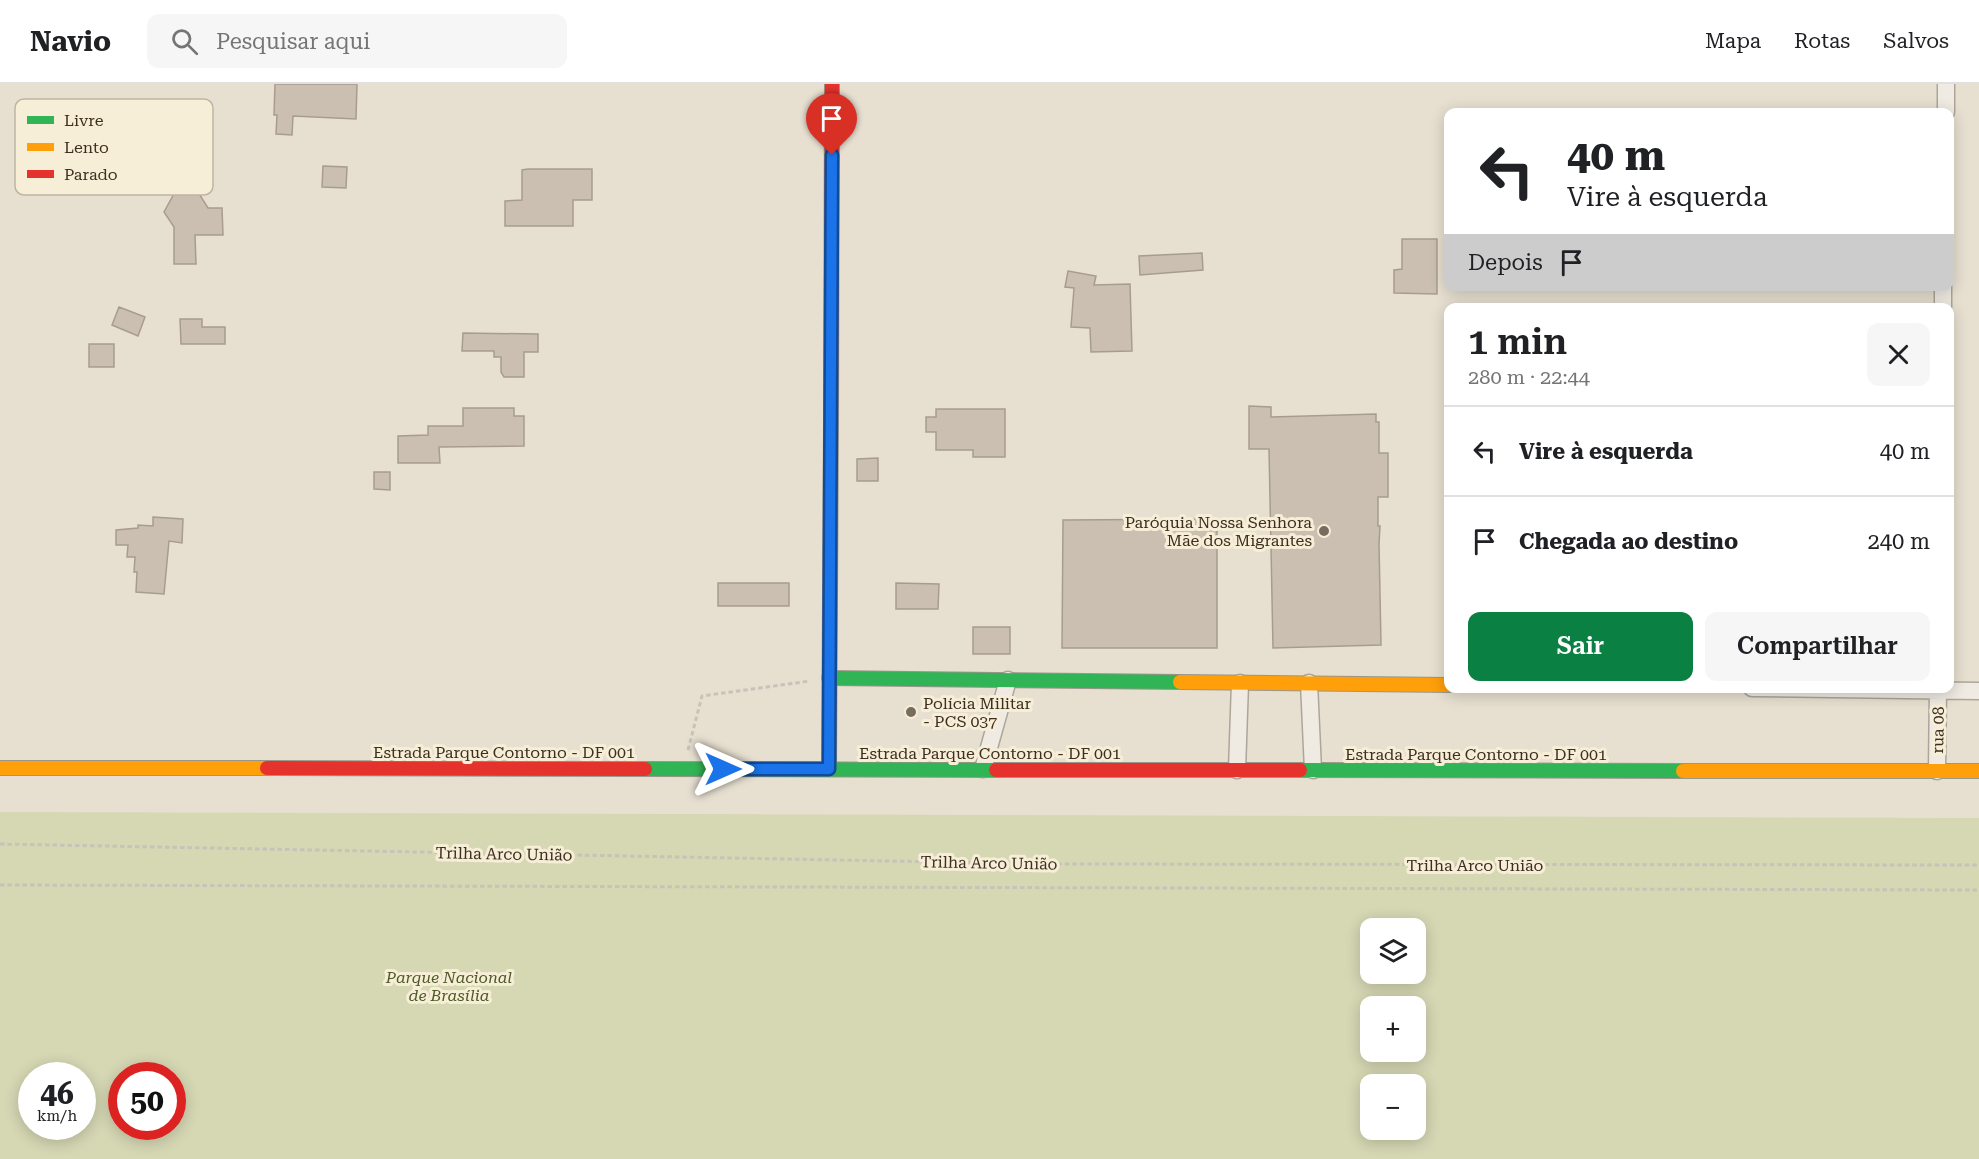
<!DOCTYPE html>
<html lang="pt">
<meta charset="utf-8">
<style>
body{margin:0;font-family:"Roboto Serif",serif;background:#f6f6f6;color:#202124;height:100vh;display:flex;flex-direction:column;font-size:22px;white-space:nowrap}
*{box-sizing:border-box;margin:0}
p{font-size:20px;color:#757577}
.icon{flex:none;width:33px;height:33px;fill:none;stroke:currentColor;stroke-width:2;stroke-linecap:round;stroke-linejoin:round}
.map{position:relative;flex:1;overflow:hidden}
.drawer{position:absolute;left:1444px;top:219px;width:510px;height:390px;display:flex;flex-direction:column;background:#fff;border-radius:12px;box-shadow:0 3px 15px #0003}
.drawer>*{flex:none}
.hud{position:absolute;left:1444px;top:24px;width:510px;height:183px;border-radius:12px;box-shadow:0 3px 15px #0003;background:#fff;color:#202124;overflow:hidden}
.tools{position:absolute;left:1360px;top:834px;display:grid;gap:12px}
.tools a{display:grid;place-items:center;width:66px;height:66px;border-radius:12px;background:#fff;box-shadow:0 3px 15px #0003;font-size:30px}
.speed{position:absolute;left:18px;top:978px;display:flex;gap:12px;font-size:30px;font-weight:700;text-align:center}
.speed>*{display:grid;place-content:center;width:78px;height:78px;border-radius:50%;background:#fff;box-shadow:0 3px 15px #0003;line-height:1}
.speed small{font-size:15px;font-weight:400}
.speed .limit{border:9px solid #d22;background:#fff;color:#111}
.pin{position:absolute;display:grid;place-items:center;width:51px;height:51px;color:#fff;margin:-62px -26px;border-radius:50% 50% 50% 0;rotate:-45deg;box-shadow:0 0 6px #0007}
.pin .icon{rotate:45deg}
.me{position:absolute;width:66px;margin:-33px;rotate:90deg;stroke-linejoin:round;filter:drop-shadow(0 0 4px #0008)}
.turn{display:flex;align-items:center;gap:21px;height:126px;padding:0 24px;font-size:27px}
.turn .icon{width:78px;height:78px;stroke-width:2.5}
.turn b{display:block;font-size:42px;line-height:51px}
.then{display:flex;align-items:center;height:57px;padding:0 24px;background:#0003;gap:12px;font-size:22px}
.round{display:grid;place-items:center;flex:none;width:63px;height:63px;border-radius:12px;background:#f6f6f6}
.overview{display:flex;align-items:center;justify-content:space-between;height:102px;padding:0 24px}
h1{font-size:36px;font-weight:600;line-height:45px}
.action{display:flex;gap:12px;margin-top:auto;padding:12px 24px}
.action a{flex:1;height:69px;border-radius:12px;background:#0b8043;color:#fff;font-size:24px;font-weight:600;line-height:69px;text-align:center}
.action a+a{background:#f6f6f6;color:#202124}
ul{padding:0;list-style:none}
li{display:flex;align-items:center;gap:18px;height:90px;padding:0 24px;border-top:2px solid #e0e0e0}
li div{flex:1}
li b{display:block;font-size:22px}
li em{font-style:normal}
header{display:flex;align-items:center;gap:36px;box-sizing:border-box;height:84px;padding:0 30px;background:#fff;border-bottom:2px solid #e0e0e0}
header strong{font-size:28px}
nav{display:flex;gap:33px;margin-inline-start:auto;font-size:21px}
.search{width:420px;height:54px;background:#f6f6f6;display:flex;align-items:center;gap:15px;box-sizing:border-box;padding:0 21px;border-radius:12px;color:#757577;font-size:22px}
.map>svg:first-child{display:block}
.green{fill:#d6d7b3;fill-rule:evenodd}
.building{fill:#cbbfb2;stroke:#a89c90;stroke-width:1.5}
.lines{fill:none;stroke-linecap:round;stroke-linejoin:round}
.street-casing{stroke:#ada599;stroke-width:19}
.fast-casing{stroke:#9c958a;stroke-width:16}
.slow-casing{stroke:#9c958a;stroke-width:16}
.jam-casing{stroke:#9c958a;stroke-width:16}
.path{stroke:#c8c2b9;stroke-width:3;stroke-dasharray:4.5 3;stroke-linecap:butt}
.street{stroke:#efebe3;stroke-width:16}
.fast{stroke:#30b455;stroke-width:14}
.slow{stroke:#ff9f0a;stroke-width:14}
.jam{stroke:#e5322d;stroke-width:14}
.route-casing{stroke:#114b97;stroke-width:15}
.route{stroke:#1a73e8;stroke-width:10}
.poi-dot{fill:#786c5e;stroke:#f7eed8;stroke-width:2}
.labels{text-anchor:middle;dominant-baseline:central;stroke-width:6;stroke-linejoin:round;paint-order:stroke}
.poi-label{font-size:16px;fill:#3d2e20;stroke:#f7eed8;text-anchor:end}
.street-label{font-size:16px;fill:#3d2e20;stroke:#f7eed8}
.park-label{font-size:16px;font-style:italic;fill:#4d5a26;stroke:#f7eed8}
.key{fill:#f7eed8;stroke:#bfb4a1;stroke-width:1.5}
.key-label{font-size:16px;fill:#3d2e20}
</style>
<header>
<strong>Navio</strong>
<div class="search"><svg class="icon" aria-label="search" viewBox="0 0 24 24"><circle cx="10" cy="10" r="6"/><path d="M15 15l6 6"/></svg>Pesquisar aqui</div>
<nav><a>Mapa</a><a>Rotas</a><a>Salvos</a></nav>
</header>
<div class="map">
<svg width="1979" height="1075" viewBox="0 0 1979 1075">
<rect width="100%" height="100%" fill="#e7e0d1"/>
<path class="green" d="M0 728 1979 734V1075H0ZM1371 844H1416V890H1371ZM1371 922H1416V968H1371ZM32 992H82V1042H32ZM122 992H172V1042H122ZM1371 1000H1416V1046H1371Z"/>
<path class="building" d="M275 0H357L356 35 293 32 292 51 276 50 277 31H274Z
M323 82 347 83 346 104 322 103Z
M528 85H592V116H573V142H505V117L522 116V86Z
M175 108H198L208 124H222L223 151H195L196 180H174V143L164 128Z
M1402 155H1437V210L1394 209V186L1402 185Z
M1202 169 1203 186 1140 191 1139 172Z
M1068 187 1096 192 1094 201 1130 200 1132 267 1091 268 1090 244 1071 243 1074 204 1065 203Z
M119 223 145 233 138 252 112 241Z
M180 235H202V243H225V260H181Z
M463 249 538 250V268H524V293H504L501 288V273H494V267H462Z
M89 260H114V283H89Z
M1249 322 1271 323V333L1376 330V338H1379V369H1388V413H1378V442H1380L1379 460 1381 561 1273 564 1269 365H1249Z
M463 324H514V332H524V362L439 363 440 379H398V352L428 351V342H463Z
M936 325H1005V373H973V366H936V348H926V333H936Z
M878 374V397H857V375Z
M374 388H390V406L374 405Z
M153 433 183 435 182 459 169 457 164 510 136 508 137 488H134L135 473H127L128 461H116V446L138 444V441L153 442Z
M1217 435V564H1062L1063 436Z
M718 499H789V522H718Z
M896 499 939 500 938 525H896Z
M973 543H1010V570H973Z"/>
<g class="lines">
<defs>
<path id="street" d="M1946 28V0
M1943 224V202
M1309 599 1313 686
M1752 604 1979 607
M983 685 1008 596
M1237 686 1240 599
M1937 687 1938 604"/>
<path id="fast" d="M829 594 1180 598
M645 685 996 686
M1300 686 1683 687"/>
<path id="slow" d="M1180 598 1449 601
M0 684H267
M829 685 831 337
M1683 687H1979"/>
<path id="jam" d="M831 337 832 0
M267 684 645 685
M996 686H1300"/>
</defs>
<use href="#street" class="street-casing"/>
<use href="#fast" class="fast-casing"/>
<use href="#slow" class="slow-casing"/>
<use href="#jam" class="jam-casing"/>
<path class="path" d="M688 666 702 612 810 597
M0 760 1045 780 1979 781
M0 801 1979 806"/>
<use href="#street" class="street"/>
<use href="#fast" class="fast"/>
<use href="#slow" class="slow"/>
<use href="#jam" class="jam"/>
</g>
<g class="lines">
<defs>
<path id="route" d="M723 685H829L832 71"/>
</defs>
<use href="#route" class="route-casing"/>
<use href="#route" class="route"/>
</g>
<g class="poi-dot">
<circle cx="1324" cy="447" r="6"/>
<circle cx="911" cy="628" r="6"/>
</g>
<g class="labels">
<g class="poi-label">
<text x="1312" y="438">Paróquia Nossa Senhora<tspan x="1312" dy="18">Mãe dos Migrantes</tspan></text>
<text x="923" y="619" text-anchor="start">Polícia Militar<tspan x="923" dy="18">- PCS 037</tspan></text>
</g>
<g class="street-label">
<text transform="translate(1938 646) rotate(-89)">rua 08</text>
<text x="504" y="668">Estrada Parque Contorno - DF 001</text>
<text x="990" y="669">Estrada Parque Contorno - DF 001</text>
<text x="1476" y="670">Estrada Parque Contorno - DF 001</text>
<text transform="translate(504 770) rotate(1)">Trilha Arco União</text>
<text transform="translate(989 779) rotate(1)">Trilha Arco União</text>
<text x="1475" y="781">Trilha Arco União</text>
</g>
<g class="park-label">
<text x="449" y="893">Parque Nacional<tspan x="449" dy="18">de Brasília</tspan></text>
</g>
</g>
<rect x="15" y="15" width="198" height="96" rx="9" class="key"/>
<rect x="27" y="32" width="27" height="8" fill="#30b455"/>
<rect x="27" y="59" width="27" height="8" fill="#ff9f0a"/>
<rect x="27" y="86" width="27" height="8" fill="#e5322d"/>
<g class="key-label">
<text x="64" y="42">Livre</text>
<text x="64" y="69">Lento</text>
<text x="64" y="96">Parado</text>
</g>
</svg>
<div class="tools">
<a><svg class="icon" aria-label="layers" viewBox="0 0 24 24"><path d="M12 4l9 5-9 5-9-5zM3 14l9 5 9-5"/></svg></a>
<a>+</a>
<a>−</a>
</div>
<div class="speed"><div>46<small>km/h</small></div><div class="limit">50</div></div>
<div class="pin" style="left:832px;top:71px;background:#d93025"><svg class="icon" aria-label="arrive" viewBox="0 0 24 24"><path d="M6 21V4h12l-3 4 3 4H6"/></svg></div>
<svg class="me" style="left:723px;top:685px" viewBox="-20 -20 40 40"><path d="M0-17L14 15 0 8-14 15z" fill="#1a73e8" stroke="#fff" stroke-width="4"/></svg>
<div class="hud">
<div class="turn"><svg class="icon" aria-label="left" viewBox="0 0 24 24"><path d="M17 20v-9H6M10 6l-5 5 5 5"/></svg><div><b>40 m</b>Vire à esquerda</div></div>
<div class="then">Depois<svg class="icon" aria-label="arrive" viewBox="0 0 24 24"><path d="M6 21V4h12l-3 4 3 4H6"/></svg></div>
</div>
<section class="drawer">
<div class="overview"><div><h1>1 min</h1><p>280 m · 22:44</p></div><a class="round"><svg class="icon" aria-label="close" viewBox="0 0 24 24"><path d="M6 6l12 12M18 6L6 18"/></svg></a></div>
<ul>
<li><svg class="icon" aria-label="left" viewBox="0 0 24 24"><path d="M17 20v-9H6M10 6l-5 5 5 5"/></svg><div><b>Vire à esquerda</b></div><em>40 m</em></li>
<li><svg class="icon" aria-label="arrive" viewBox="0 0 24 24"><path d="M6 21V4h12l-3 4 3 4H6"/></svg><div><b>Chegada ao destino</b></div><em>240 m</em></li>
</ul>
<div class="action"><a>Sair</a><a>Compartilhar</a></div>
</section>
</div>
